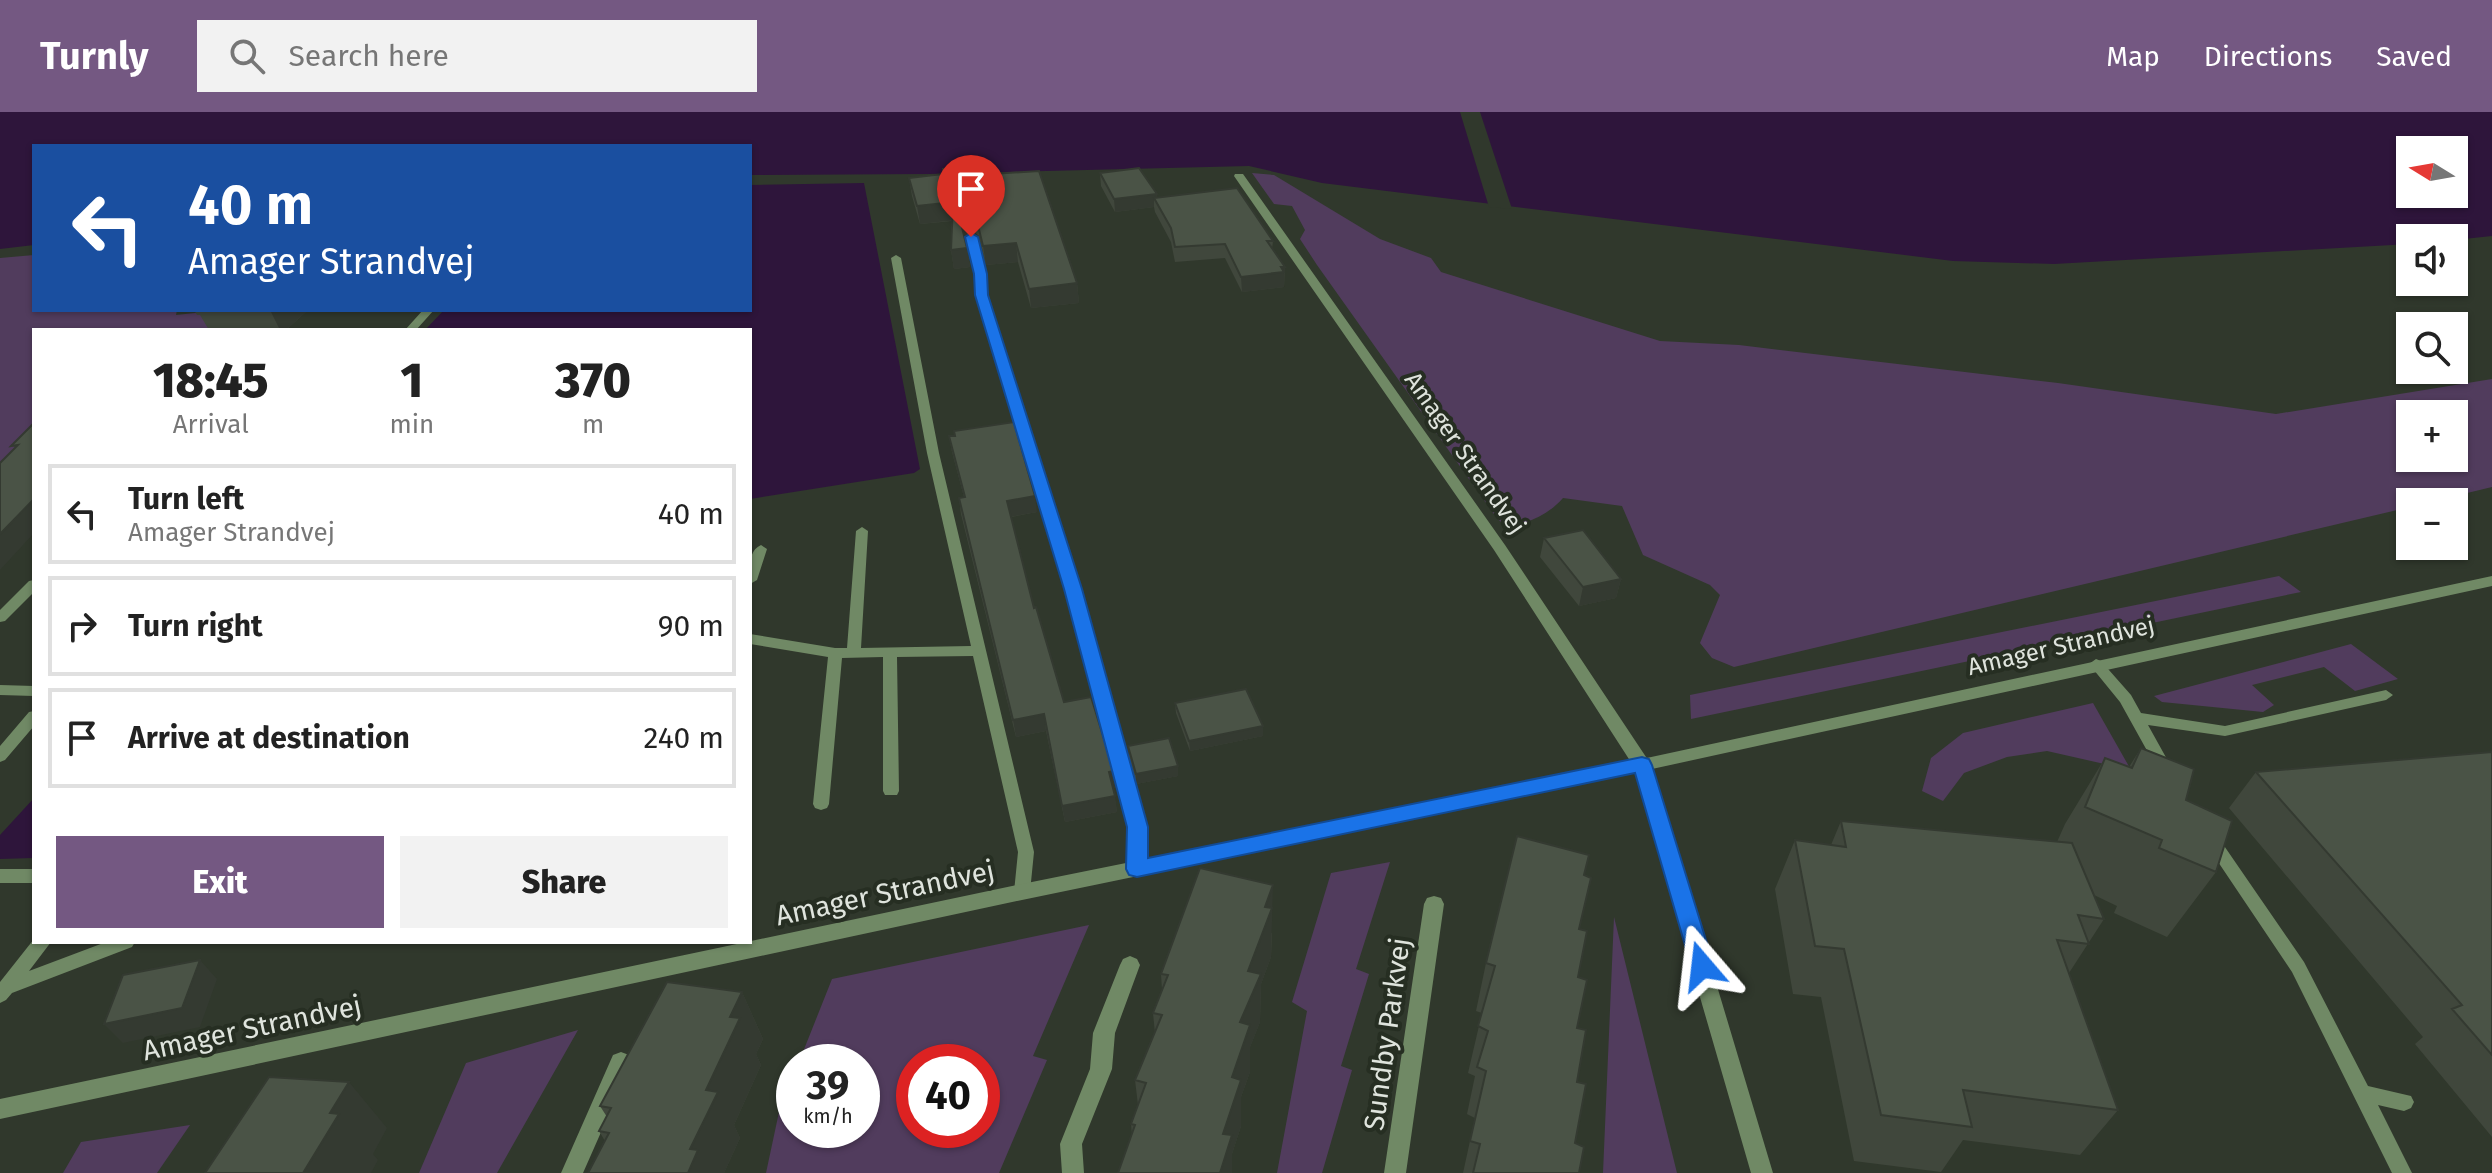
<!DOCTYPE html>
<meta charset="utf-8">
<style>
body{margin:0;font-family:"Fira Sans",sans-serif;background:#f2f2f2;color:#222;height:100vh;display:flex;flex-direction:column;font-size:30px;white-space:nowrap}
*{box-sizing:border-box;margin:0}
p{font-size:26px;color:#767676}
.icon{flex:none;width:44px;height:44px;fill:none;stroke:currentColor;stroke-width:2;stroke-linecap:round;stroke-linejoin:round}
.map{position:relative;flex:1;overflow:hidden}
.drawer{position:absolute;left:32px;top:216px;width:720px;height:616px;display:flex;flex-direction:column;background:#fff;border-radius:0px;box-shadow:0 2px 6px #0004}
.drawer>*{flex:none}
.banner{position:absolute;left:32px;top:32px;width:720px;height:168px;border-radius:0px;box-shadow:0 2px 6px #0004;background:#1a4fa0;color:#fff;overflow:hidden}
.needle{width:52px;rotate:281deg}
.controls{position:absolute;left:2396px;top:24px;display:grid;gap:16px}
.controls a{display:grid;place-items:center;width:72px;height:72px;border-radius:0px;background:#fff;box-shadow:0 2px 6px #0004;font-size:40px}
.speed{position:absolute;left:776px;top:932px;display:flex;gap:16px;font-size:40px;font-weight:700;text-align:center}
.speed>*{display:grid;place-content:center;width:104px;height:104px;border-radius:50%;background:#fff;box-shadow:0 2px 6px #0004;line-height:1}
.speed small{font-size:20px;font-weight:400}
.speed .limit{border:12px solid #d22;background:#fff;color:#111}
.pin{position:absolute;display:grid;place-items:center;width:68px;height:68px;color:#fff;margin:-82px -34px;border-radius:50% 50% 50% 0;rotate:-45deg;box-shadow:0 0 8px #0007}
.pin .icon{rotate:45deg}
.me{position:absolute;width:88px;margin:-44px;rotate:343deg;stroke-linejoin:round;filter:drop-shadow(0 0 6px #0008)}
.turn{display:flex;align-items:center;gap:28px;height:168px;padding:0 24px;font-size:36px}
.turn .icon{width:104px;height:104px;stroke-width:2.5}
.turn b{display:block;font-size:56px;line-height:68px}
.eta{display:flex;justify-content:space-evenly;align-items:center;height:136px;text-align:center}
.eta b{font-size:48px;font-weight:800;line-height:56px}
.cta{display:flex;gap:16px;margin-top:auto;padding:16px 24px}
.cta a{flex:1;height:92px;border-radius:0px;background:#745882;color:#fff;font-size:32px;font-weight:800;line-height:92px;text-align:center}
.cta a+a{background:#f2f2f2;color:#222}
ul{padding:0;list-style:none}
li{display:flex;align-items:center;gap:24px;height:100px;margin:0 16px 12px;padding:0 8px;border:4px solid #e0e0e0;border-radius:0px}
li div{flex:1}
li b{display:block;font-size:30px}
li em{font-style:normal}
header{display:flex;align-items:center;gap:48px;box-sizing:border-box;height:112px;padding:0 40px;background:#745882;color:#fff}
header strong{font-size:38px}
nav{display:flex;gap:44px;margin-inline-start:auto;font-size:28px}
.search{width:560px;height:72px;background:#f2f2f2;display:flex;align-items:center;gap:20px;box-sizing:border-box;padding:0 28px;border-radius:0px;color:#767676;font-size:30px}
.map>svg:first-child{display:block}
.green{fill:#513c5d;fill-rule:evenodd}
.water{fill:#2e153b;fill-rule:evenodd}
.pier{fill:#30382c}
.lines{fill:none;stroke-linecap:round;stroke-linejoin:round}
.service{fill:#708965;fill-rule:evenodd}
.minor{fill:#708965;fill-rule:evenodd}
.tertiary{fill:#708965;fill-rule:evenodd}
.wall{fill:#40473c}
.shaded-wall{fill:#343a31}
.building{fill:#4a5346;stroke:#343a31;stroke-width:2}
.route{fill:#1a73e8;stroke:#114b97;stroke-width:2}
.labels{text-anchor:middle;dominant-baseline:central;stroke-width:8;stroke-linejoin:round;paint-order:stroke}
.street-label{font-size:24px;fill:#dfe4dd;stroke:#262e22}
.near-street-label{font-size:28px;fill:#dfe4dd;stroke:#262e22}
</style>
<header>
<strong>Turnly</strong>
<div class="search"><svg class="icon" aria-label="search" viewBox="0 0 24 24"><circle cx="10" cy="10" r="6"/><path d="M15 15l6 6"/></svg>Search here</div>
<nav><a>Map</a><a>Directions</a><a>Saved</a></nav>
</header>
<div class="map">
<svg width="2492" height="1061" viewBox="0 0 2492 1061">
<rect width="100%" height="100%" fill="#30382c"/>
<path class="green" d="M1252 61 1274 63 1380 127 1431 146 1441 160 1660 229 1739 233 2058 271 2276 302 2492 267V375L2430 390H2410V395L1734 555 1712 546 1700 531 1720 483 1710 473 1643 443 1622 394 1563 386C1547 404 1529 410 1507 416L1496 405 1317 153 1300 127 1305 118 1292 94 1274 92ZM2454 302V346H2410V302Z
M34 143V198H177L176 203 223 198 210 218H34V402L0 438V146Z
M2279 464 2301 480 1691 607 1690 583Z
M2351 532 2398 567 2355 579 2324 555 2252 573 2274 593 2263 600 2162 590 2154 584Z
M2093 591 2131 658 2047 639 2007 645 1964 661 1943 689 1922 679 1931 646 1963 621Z
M1390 750 1356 857 1369 862 1341 954 1352 958 1322 1061H1277L1307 899 1292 890 1331 761Z
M1614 805 1677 1061H1603Z
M1089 813 1033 944 1047 948 999 1061H766L779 1000 794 962V1018H862V950H799L832 867ZM982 950V1018H914V950Z
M578 918 497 1061H419L466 951Z
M190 1013 157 1061H63L81 1030Z"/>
<path class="water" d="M0 0H2492V124L2454 128 2410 126V132L2054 152 1953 149 1322 71 1249 54 929 62 750 63V34H34V133L0 137ZM2410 38H2454V82H2410Z
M864 71 920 357 914 361 750 387V218H425L444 198H750V73Z
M34 686V746L0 747V723Z"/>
<path class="pier" d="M1460 0H1480L1512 97 1489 95Z"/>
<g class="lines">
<path class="service" d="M971 122 976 125 985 162 986 183 1080 477 1145 715V757L1143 762 1137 764 1131 762 1129 757V715L1066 477 976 183 975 162 966 125Z
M896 143 901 146 939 341 1034 740 1030 780 1028 785 1022 787 1016 785 1014 780 1018 740 973 544 897 545 899 679 897 683H885L883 679V545L842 546 829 692 827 696 821 698 815 696 813 692 828 545 750 532V522L835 536H847L856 419 862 415 868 419 861 536 971 534 927 341 891 146Z
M423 198H434L416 218H405Z
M761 433 767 437 757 468 750 472C750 459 747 439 761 433Z
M34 468V480L5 509 0 510V498L29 469Z
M2096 547 2101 549 2131 583 2141 601 2225 614 2386 578 2393 583 2386 588 2225 624 2148 613 2173 658 2170 662H2160L2120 590 2089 552Z
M0 573 34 574V584L0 583Z
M34 599V614L5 648 0 650V634L29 600Z
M2212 723 2218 725 2304 850 2368 974 2411 984 2414 990 2411 996 2404 999 2378 993 2412 1061H2392L2292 860 2204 729 2206 725Z
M0 757H34V771H0Z
M34 827V830H51L29 859 106 830H135L132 835 12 881 6 888 0 891V870Z"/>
<path class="minor" d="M1235 62H1243L1505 433 1648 648 1651 653 1648 658H1636L1494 438 1234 64Z
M1434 784 1441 786 1444 792 1406 1061H1384L1424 792 1427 786Z
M1130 844 1137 847 1140 853 1115 921 1112 957 1082 1032 1084 1061H1062L1060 1032 1090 957 1093 921 1120 853 1123 847Z
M621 940 629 943 632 950 583 1061H561L613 943Z"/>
<path class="tertiary" d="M2492 464V474L1652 657 1773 1061H1751L1635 661 1022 788 0 1007V987L1022 772 1642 647Z"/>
</g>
<path class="wall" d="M1100 61 1157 82V86L1273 129 1272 137 1285 155 1284 175 1242 180 1225 146 1175 150 1171 130 1155 100 1154 95 1115 100 1101 74Z
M977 63 1077 171 1079 191 1031 196 1018 150 986 153 979 124 973 119 965 125 970 155 954 157 951 138 952 109 920 112 912 84 909 66Z
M194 198H308L286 218H209L200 203H197Z
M949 324 1037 400 1011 405 1034 496 1064 590 1114 659 1116 676H1113L1117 700 1065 710 1046 619 1016 625 961 402 959 386 964 385 952 340Z
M1544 426 1621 467 1616 486 1579 494 1540 445Z
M1175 591 1263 624 1190 639 1176 601Z
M1128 634 1178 664 1136 672 1129 644Z
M2141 636 2186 688 2216 760 2167 825 2114 801 2117 794 2094 783 2104 807 2069 861 2118 998 2080 1043 1963 1028 1941 1060 1854 1049 1821 885 1793 882 1775 777 1795 728 1831 733 1841 709 2057 730 2065 712 2105 646 2129 655Z
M2492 640V1025L2415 932 2423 925 2229 696 2256 660Z
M1584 763 1579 817 1577 970 1575 1031 1579 1061H1463L1475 1006 1467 1002 1475 964 1468 961 1482 901 1476 899 1486 851Z
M1272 821 1271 845 1261 872 1260 910 1250 935V960L1241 985V1014L1232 1042V1061H1118L1132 1023 1131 1012 1138 993 1135 968 1155 921 1153 901 1162 878 1161 862Z
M742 880 763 927 756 942 761 953 734 1013 740 1026 724 1061H588L605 1029 599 1019 607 1005 600 994Z"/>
<path class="shaded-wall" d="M1157 82V92L1154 86V95L1115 100 1114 87Z
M953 90 956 108 920 112 917 94Z
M970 101 973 119 963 126 960 107Z
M1016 131 1018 150 986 153 983 134Z
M967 136 970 155 954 157 951 138Z
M1285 155 1284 175 1242 180 1241 165Z
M1077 171 1079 191 1031 196 1029 177Z
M270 198H308L286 218H280Z
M1035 384 1037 400 1009 405 1007 389Z
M34 387V421L0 458V422Z
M1621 467 1616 486 1579 494 1583 475Z
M1044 602 1046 619 1016 625 1013 608Z
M1263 614V624L1190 639 1189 629Z
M1178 654V664L1136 672V662Z
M1114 659 1116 676 1111 677 1109 660Z
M1115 684 1117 700 1065 710 1062 694Z
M1273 773 1271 845 1261 872 1260 910 1250 935V960L1241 985V1014L1232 1042V1061H1220L1223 1022 1248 859 1265 795Z
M200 848 217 867 200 915 123 931 104 912Z
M742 880 763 927 756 942 761 953 734 1013 740 1026 724 1061H688L690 1037 706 978 730 905Z
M349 970 387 1016 373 1042 378 1048 371 1061H303L330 1001Z"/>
<path class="building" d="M975 54 977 63 1039 59 1077 171 1029 177 1016 131 983 134 976 105 970 101 960 107 967 136 951 138 953 90 917 94 909 66 944 62 943 57Z
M1139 56 1157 82 1114 87 1100 61Z
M1237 76 1273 129H1267L1285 155H1281L1284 160 1241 165 1225 132 1175 135 1171 116 1154 86Z
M1014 310 1035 384 1007 389 1034 496 1036 495 1064 590 1091 585 1114 659 1109 660 1115 684 1062 694 1044 602 1013 608 959 386 965 385 949 324H955L954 319Z
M34 311V387L0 422V351L18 333 11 334Z
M1583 418 1621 467 1583 475 1544 426Z
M1246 577 1263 614 1189 629 1175 591Z
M1169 626 1178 654 1136 662 1128 634Z
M2141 636 2194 657 2186 688 2232 709 2216 760 2159 736 2162 728 2085 695 2105 646 2132 656Z
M2492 640V943L2452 897 2462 893 2256 660Z
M1841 709 2072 731 2104 807 2078 803 2089 832 2057 828 2118 998 1963 978 1972 1015 1881 1003 1844 837 1815 834 1795 728 1846 735Z
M1517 724 1589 743 1584 763 1591 766 1579 817 1587 819 1578 865 1587 868 1577 916 1586 918 1577 970 1586 972 1575 1031 1584 1035 1579 1061H1473L1480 1032 1470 1029 1486 959 1477 955 1488 919 1478 914 1495 854 1486 851Z
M1200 756 1273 773 1265 795 1272 796 1248 859 1261 862 1240 910 1250 913 1232 965 1241 968 1223 1022 1232 1023 1220 1061H1118L1135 1013 1131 1012 1146 971 1135 968 1162 903 1153 901 1168 863 1161 862Z
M200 848 182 896 104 912 123 863Z
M667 870 742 880 730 905 740 906 706 978 718 980 690 1037 698 1038 688 1061H588L609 1021 599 1019 611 996 600 994Z
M269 965 349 970 330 1001 339 1002 303 1061H205Z"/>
<path class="route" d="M971 121 978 125 987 162 988 183 1082 477 1148 715V746L1642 645 1649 647 1652 653 1714 854 1711 861 1702 864 1694 861 1691 854 1635 661 1137 765 1129 763 1126 757 1127 715 1064 477 975 183 974 162 965 125Z"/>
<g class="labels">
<g class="street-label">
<text transform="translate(1465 341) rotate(55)">Amager Strandvej</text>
<text transform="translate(2061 534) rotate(-13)">Amager Strandvej</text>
</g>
<g class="near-street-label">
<text transform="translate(885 781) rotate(-12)">Amager Strandvej</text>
<text transform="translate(252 916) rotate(-12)">Amager Strandvej</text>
<text transform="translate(1387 922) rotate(-82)">Sundby Parkvej</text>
</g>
</g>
</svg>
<div class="controls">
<a><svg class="needle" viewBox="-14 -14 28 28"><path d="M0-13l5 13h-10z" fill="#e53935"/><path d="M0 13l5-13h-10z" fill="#767676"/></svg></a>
<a><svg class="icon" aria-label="sound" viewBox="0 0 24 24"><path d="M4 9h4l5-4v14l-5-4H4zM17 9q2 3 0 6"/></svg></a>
<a><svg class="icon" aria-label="search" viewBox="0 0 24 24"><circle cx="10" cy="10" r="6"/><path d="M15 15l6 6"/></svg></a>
<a>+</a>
<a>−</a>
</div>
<div class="speed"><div>39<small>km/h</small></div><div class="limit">40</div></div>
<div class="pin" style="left:971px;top:125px;background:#d93025"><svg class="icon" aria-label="arrive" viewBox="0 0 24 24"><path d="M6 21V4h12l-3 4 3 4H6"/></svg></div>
<svg class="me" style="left:1702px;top:854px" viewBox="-20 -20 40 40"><path d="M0-17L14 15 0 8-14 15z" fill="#1a73e8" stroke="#fff" stroke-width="4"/></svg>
<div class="banner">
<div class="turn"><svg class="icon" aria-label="left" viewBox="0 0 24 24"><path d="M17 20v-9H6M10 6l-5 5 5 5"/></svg><div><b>40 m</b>Amager Strandvej</div></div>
</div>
<section class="drawer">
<div class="eta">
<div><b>18:45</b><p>Arrival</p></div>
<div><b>1</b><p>min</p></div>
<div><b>370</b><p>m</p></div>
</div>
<ul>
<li><svg class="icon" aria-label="left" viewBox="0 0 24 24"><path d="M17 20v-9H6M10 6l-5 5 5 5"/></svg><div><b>Turn left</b><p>Amager Strandvej</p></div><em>40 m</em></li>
<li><svg class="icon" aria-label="right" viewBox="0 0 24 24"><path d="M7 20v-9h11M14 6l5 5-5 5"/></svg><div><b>Turn right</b></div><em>90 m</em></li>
<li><svg class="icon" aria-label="arrive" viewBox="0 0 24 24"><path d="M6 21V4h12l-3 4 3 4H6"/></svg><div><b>Arrive at destination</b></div><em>240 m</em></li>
</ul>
<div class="cta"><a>Exit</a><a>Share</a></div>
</section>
</div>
